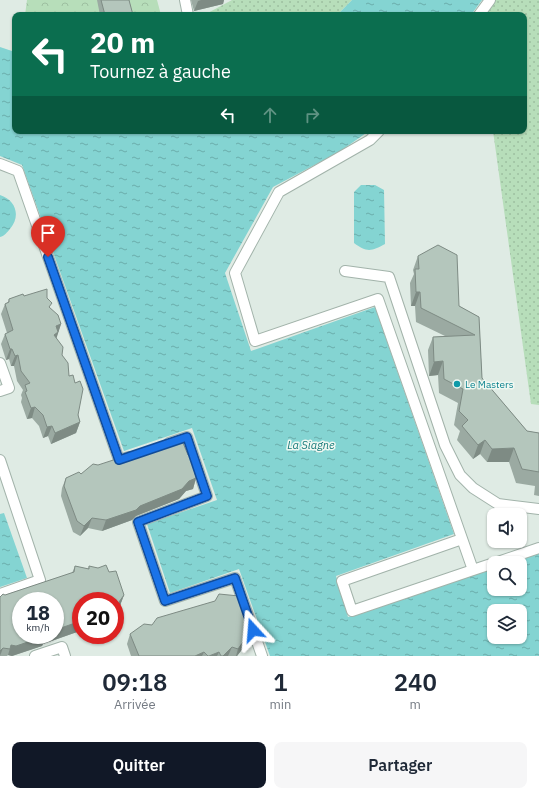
<!DOCTYPE html>
<html lang="fr">
<meta charset="utf-8">
<style>
body{margin:0;font-family:"IBM Plex Sans",sans-serif;background:#f6f6f7;color:#1f2937;height:100vh;display:flex;flex-direction:column;font-size:15px;white-space:nowrap}
*{box-sizing:border-box;margin:0}
p{font-size:13px;color:#747a83}
.icon{flex:none;width:22px;height:22px;fill:none;stroke:currentColor;stroke-width:2;stroke-linecap:round;stroke-linejoin:round}
.map{position:relative;height:656px;overflow:hidden}
.sheet{display:flex;flex-direction:column;background:#fff;flex:1}
.sheet>*{flex:none}
.top-card{position:absolute;left:12px;top:12px;width:515px;height:122px;border-radius:8px;box-shadow:0 1px 3px #0004;background:#0b6e4f;color:#fff;overflow:hidden}
.tools{position:absolute;left:487px;top:508px;display:grid;gap:8px}
.tools a{display:grid;place-items:center;width:40px;height:40px;border-radius:8px;background:#fff;box-shadow:0 1px 3px #0004;font-size:20px}
.speed{position:absolute;left:12px;top:592px;display:flex;gap:8px;font-size:20px;font-weight:700;text-align:center}
.speed>*{display:grid;place-content:center;width:52px;height:52px;border-radius:50%;background:#fff;box-shadow:0 1px 3px #0004;line-height:1}
.speed small{font-size:10px;font-weight:400}
.speed .limit{border:6px solid #d22;background:#fff;color:#111}
.pin{position:absolute;display:grid;place-items:center;width:34px;height:34px;color:#fff;margin:-41px -17px;border-radius:50% 50% 50% 0;rotate:-45deg;box-shadow:0 0 4px #0007}
.pin .icon{rotate:45deg}
.me{position:absolute;width:44px;margin:-22px;rotate:341deg;stroke-linejoin:round;filter:drop-shadow(0 0 3px #0008)}
.turn{display:flex;align-items:center;gap:14px;height:84px;padding:0 12px;font-size:18px}
.turn .icon{width:52px;height:52px;stroke-width:2.5}
.turn b{display:block;font-size:28px;line-height:34px}
.lanes{display:flex;align-items:center;height:38px;padding:0 12px;background:#0003;justify-content:center;gap:20px;direction:ltr}
.lanes .off{opacity:.35}
.eta{display:flex;justify-content:space-evenly;align-items:center;height:68px;text-align:center}
.eta b{font-size:24px;font-weight:600;line-height:28px}
.cta{display:flex;gap:8px;margin-top:auto;padding:8px 12px}
.cta a{flex:1;height:46px;border-radius:8px;background:#111827;color:#fff;font-size:16px;font-weight:600;line-height:46px;text-align:center}
.cta a+a{background:#f6f6f7;color:#1f2937}
.map>svg:first-child{display:block}
.grass{fill:url(#grass-dots)}
.forest{fill:url(#forest-crowns)}
.water{fill:url(#water-ripples);fill-rule:evenodd}
.lines{fill:none;stroke-linecap:round;stroke-linejoin:round}
.service-casing{stroke:#a2b3aa;stroke-width:12}
.service{stroke:#fff;stroke-width:10}
.wall{fill:#9baaa2}
.shaded-wall{fill:#7e8b84}
.building{fill:#b4c6bc;stroke:#7e8b84}
.route-casing{stroke:#114b97;stroke-width:10}
.route{stroke:#1a73e8;stroke-width:7}
.culture-dot{fill:#0f9aa8;stroke:#f0f8f2;stroke-width:1.5}
.labels{text-anchor:middle;dominant-baseline:central;stroke-width:3;stroke-linejoin:round;paint-order:stroke}
.culture-label{font-size:10px;fill:#0d838f;stroke:#f0f8f2;text-anchor:start}
.water-label{font-size:11px;font-style:italic;fill:#177a7a;stroke:#f0f8f2}
</style>
<div class="map">
<svg width="539" height="656" viewBox="0 0 539 656">
<defs>
<pattern id="grass-dots" width="8" height="8" patternUnits="userSpaceOnUse"><rect width="8" height="8" fill="#b7deba"/><path d="M2 2h.1M6 6h.1" fill="none" stroke="#9dbfa0" stroke-width="1.8" stroke-linecap="round"/></pattern>
<pattern id="forest-crowns" width="20" height="18" patternUnits="userSpaceOnUse"><rect width="20" height="18" fill="#b7deba"/><path d="M2 6a3 3 0 1 1 6 0M12 15a3 3 0 1 1 6 0" fill="none" stroke="#9dbfa0"/></pattern>
<pattern id="water-ripples" width="26" height="14" patternUnits="userSpaceOnUse"><rect width="26" height="14" fill="#84d4d2"/><path d="M2 4q2-2 4 0t4 0M15 11q2-2 4 0t4 0" fill="none" stroke="#6badab"/></pattern>
</defs>
<rect width="100%" height="100%" fill="#dfebe4"/>
<path class="grass" d="M232 0H352L337 15H204Z
M492 0H539V405L531 404 493 131H524V15H485Z"/>
<path class="forest" d="M27 0H157L161 15H25Z"/>
<path class="water" d="M352 0H482L471 15H337Z
M0 47 15 52V131H369L339 152 273 187 225 273 251 351 375 307 454 534 336 576 348 617 494 564V589H520V563H496L539 552V656H270L239 569 170 593 147 524 217 500 192 428 124 451 22 165 0 156ZM494 611H520V637H494Z
M361 185H375L384 190 385 244C372 251 367 253 354 243V192Z
M0 195C16 200 21 216 10 229 7 232 5 236 0 237Z
M4 513 27 578 0 587V514Z"/>
<g class="lines">
<defs>
<path id="service" d="M185 0 188 15
M479 15 490 0
M379 131 370 140 279 192 235 273 255 341 378 299 473 570 494 563
M0 164 18 171 119 460 129 457
M345 271 389 277 445 445 460 475 473 488 498 504 539 509
M0 363 9 388 0 391
M169 443 187 437 207 496 138 522 165 601 235 578 262 656
M0 460 40 580 0 594
M462 539 342 581 352 611 473 570
M495 563 539 548
M35 656 62 647 65 656"/>
</defs>
<use href="#service" class="service-casing"/>
<use href="#service" class="service"/>
</g>
<path class="wall" d="M97 0H129L133 15H100Z
M191 0H224L223 4 194 11Z
M418 256 459 306 479 317 482 378 527 431 539 433V496L534 495 535 486 516 483 509 462H487L480 454 473 459 457 440 460 431 454 425 458 403 439 393 438 375 429 376 428 350 433 337 445 336 416 322 415 306H411L410 283 414 274 413 270Z
M24 296 47 298 50 308 61 324 56 338 69 376 80 422 76 433 51 444 48 436 43 438 39 426 32 418 27 419 21 402 22 398 21 395 23 390 17 381 14 366H11L9 359 6 360 1 344 5 334 7 333 1 314 5 304 8 302 9 299Z
M98 465 196 478 193 489 186 491 179 499 136 516 132 520 102 531 88 528 80 536 73 532 61 496 62 488 66 478 81 474Z
M75 566 88 569 89 566 109 572 124 595 116 616H115V601H81V632L77 633V632L43 644 42 646 12 656 8 655 7 656H0L5 595 72 573Z
M250 632 247 643 237 656H131L127 644 130 634Z"/>
<path class="shaded-wall" d="M201 0H224L223 4 194 11 198 1Z
M416 292H420L415 306H411Z
M61 324 55 343 50 345 56 326Z
M10 349H12L9 359 6 360Z
M18 355 14 366H11L15 356Z
M443 361 438 375 429 376 434 362Z
M35 407 32 418 27 419 31 408Z
M80 422 76 433 51 444 55 433Z
M52 426 48 436 43 438 47 427Z
M485 440 480 454 473 459 478 445Z
M514 448 509 462H487L492 449Z
M196 478 193 489 186 491 179 499 136 516 132 520 102 531 106 520 140 506 189 481Z
M92 518 88 528 80 536 84 526Z
M124 595 116 616H115V607Z
M81 621 77 632 43 644 42 646 12 656 8 655 11 645 45 635H55V630Z
M81 623V632L77 633Z
M250 632 247 643 237 656H236L238 649Z
M232 647 228 656H223Z
M3 648 0 656V651Z
M204 652 202 656H195Z
M219 652 217 656H209Z"/>
<path class="building" d="M101 0H129L133 15H105Z
M438 245 457 255 459 306 479 317 482 378 527 431 539 433V472L522 469 514 448 492 449 485 440 478 445 462 426 468 420 459 411 463 389 444 379 443 361 434 362 433 337 475 335 421 308 420 292H416L415 269H419L418 256Z
M47 289V298L52 303 49 307 58 315 61 324 56 326 58 332 54 335 63 347 62 355 68 363 69 376 73 375 75 383 80 381 83 389 78 415 80 422 55 433 52 426 47 427 43 415 35 407 31 408 25 392 27 391 25 385 30 383 21 371 18 355 15 356 12 349H10L5 334 13 330 5 304 9 302V299L23 294 24 296Z
M181 438 188 455 191 456 196 478 189 481 182 489 140 506 136 510 106 520 92 518 84 526 77 521 64 486 66 478 79 472 81 474 93 464 98 465Z
M106 565 109 572 116 571 124 595 119 602 120 605 115 607V601H81V622V621L55 630V601H21V635H45L46 636 16 646 11 645 10 649 3 648 0 651V597L3 594 5 595 74 572 75 566 89 569V566L98 568Z
M219 594 239 596 250 632 238 649 232 647 223 656H221L219 652 209 656H208L204 652 195 656H139L130 634 144 624 152 625 157 618 215 601Z"/>
<g class="lines">
<defs>
<path id="route" d="M48 257 119 460 187 437 207 496 138 522 165 601 235 578 253 630"/>
</defs>
<use href="#route" class="route-casing"/>
<use href="#route" class="route"/>
</g>
<circle class="culture-dot" cx="457" cy="384" r="4"/>
<g class="labels">
<g class="culture-label">
<text x="465" y="384">Le Masters</text>
</g>
<g class="water-label">
<text x="311" y="445">La Siagne</text>
</g>
</g>
</svg>
<div class="tools">
<a><svg class="icon" aria-label="sound" viewBox="0 0 24 24"><path d="M4 9h4l5-4v14l-5-4H4zM17 9q2 3 0 6"/></svg></a>
<a><svg class="icon" aria-label="search" viewBox="0 0 24 24"><circle cx="10" cy="10" r="6"/><path d="M15 15l6 6"/></svg></a>
<a><svg class="icon" aria-label="layers" viewBox="0 0 24 24"><path d="M12 4l9 5-9 5-9-5zM3 14l9 5 9-5"/></svg></a>
</div>
<div class="speed"><div>18<small>km/h</small></div><div class="limit">20</div></div>
<div class="pin" style="left:48px;top:257px;background:#d93025"><svg class="icon" aria-label="arrive" viewBox="0 0 24 24"><path d="M6 21V4h12l-3 4 3 4H6"/></svg></div>
<svg class="me" style="left:253px;top:630px" viewBox="-20 -20 40 40"><path d="M0-17L14 15 0 8-14 15z" fill="#1a73e8" stroke="#fff" stroke-width="4"/></svg>
<div class="top-card">
<div class="turn"><svg class="icon" aria-label="left" viewBox="0 0 24 24"><path d="M17 20v-9H6M10 6l-5 5 5 5"/></svg><div><b>20 m</b>Tournez à gauche</div></div>
<div class="lanes"><svg class="icon" aria-label="left" viewBox="0 0 24 24"><path d="M17 20v-9H6M10 6l-5 5 5 5"/></svg><svg class="icon off" aria-label="ahead" viewBox="0 0 24 24"><path d="M12 20V5M6 11l6-6 6 6"/></svg><svg class="icon off" aria-label="right" viewBox="0 0 24 24"><path d="M7 20v-9h11M14 6l5 5-5 5"/></svg></div>
</div>
</div>
<section class="sheet">
<div class="eta">
<div><b>09:18</b><p>Arrivée</p></div>
<div><b>1</b><p>min</p></div>
<div><b>240</b><p>m</p></div>
</div>
<div class="cta"><a>Quitter</a><a>Partager</a></div>
</section>
